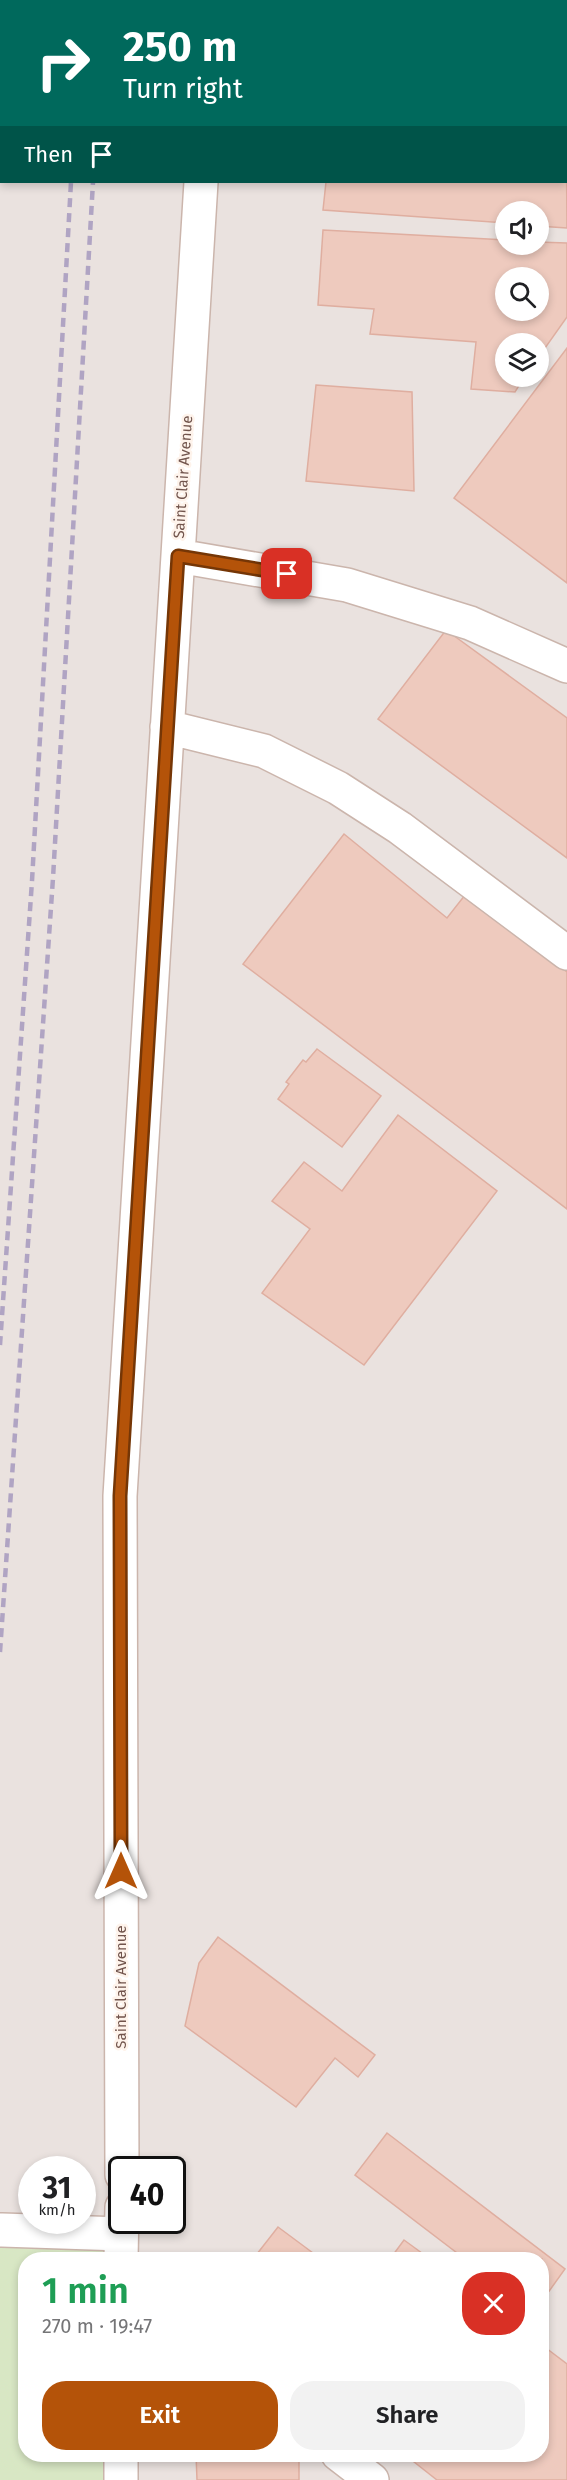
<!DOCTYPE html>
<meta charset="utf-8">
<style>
body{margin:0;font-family:"Fira Sans",sans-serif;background:#f2f2f2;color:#202124;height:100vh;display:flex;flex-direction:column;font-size:22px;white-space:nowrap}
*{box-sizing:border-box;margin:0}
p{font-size:20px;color:#757577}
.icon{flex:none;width:33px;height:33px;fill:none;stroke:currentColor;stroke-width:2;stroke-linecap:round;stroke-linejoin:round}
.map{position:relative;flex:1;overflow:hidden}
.drawer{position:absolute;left:18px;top:2252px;width:531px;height:210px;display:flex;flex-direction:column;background:#fff;border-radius:24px;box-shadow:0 3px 9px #0003}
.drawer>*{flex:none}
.top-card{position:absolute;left:0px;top:0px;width:567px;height:183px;box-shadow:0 3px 9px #0003;background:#00695c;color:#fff;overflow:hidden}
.controls{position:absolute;left:495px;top:201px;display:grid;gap:12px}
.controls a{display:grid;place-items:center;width:54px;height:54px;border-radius:50%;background:#fff;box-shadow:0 3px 9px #0003;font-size:30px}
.speed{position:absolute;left:18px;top:2156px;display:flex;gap:12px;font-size:30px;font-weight:700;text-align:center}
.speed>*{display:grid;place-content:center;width:78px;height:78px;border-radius:50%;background:#fff;box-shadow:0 3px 9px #0003;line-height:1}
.speed small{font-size:15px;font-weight:400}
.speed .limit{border:3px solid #111;border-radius:9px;background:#fff;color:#111}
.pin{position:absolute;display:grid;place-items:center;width:51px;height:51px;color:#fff;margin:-26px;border-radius:12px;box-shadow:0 3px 9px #0006}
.me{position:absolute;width:66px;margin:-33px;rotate:0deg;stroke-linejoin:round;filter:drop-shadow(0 0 4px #0008)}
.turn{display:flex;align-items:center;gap:21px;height:126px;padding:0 24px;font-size:27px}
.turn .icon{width:78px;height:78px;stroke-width:2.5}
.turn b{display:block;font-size:42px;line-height:51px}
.then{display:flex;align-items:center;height:57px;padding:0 24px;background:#0003;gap:12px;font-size:22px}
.round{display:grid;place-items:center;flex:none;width:63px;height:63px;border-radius:24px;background:#f2f2f2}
.overview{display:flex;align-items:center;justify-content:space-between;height:102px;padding:0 24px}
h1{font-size:36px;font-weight:600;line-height:45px;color:#1e9e55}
.primary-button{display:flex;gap:12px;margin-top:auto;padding:12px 24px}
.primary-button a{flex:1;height:69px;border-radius:24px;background:#b45309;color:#fff;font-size:24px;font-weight:600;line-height:69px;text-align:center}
.primary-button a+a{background:#f2f2f2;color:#202124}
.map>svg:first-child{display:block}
.industrial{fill:#eae2df;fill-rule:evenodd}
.green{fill:#d8e7c4}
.building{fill:#eecabe;stroke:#dfaea0;stroke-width:1.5;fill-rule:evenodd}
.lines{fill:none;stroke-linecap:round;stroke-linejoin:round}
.minor-casing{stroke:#cbb5ac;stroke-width:36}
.minor{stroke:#fff;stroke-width:33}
.rail{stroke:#b0a4c3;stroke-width:4.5;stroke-dasharray:9 6;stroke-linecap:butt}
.route-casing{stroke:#753606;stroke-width:15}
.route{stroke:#b45309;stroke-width:10}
.labels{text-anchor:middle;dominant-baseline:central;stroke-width:5;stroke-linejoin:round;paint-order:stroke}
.street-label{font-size:15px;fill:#71544c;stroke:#fef3eb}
</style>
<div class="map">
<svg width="567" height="2480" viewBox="0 0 567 2480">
<rect width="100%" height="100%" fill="#faefe5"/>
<path class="industrial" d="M0 0H567V2480H121V2454H542V2259H121L0 2230ZM2 2H566V182H2ZM506 212H538V244H506ZM506 278H538V310H506ZM506 344H538V376H506ZM32 2169H82V2220H32ZM122 2169H172V2220H122Z"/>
<path class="green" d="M0 2230 121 2234V2259H26V2454H121V2480H0Z"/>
<path class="building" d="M341 0H362L386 2H341Z
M566 13H567V78H566Z
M566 105 567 228 538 226V212H506V223L323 210 326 182H566Z
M323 230 506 240V244H538V242L567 243V317L538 358V344H506V376H525L515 392 471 389 476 342 370 334 374 309 318 305ZM506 278H538V310H506Z
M567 348V583L454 498Z
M316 385 412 392 414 491 306 481Z
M446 630 567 718V858L378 719Z
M344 834 447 918 465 895 567 972V1209L243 964Z
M317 1049 381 1096 342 1147 278 1099 289 1084 286 1082 303 1060 306 1062Z
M398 1115 497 1191 364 1365 262 1293 310 1229 272 1201 304 1162 342 1191Z
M218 1937 375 2055 358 2077 335 2058 296 2107 185 2026 199 1963Z
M387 2133 565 2269 542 2301V2259H465L355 2175Z
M278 2227 321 2259H253Z
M404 2240 430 2259H390Z
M542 2345 567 2364V2480H437L404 2454H542Z
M196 2454H274V2459L299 2460V2480H197Z"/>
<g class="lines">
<defs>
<path id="minor" d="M212 2V0
M566 97 567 98
M178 556 347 585 470 623 567 666
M167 727 264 751 338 788 400 828 567 953
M122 2175 120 1496 201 182
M2 2230 121 2234
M121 2259 122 2207
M121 2454V2480
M338 2454 372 2480"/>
</defs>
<use href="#minor" class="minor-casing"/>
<use href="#minor" class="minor"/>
<path class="rail" d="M82 2V0
M103 2V0
M0 1345 32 881 71 182
M0 1652 53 878 93 182"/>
</g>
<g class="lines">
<defs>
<path id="route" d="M121 1871 120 1496 178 556 287 574"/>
</defs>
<use href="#route" class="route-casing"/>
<use href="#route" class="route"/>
</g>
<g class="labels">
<g class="street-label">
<text transform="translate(183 477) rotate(-86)">Saint Clair Avenue</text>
<text transform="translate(121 1987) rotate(-90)">Saint Clair Avenue</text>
</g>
</g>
</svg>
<div class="controls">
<a><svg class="icon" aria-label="sound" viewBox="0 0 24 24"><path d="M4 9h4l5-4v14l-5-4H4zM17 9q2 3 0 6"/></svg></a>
<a><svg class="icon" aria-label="search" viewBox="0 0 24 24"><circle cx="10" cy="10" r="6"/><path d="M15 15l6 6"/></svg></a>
<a><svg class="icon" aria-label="layers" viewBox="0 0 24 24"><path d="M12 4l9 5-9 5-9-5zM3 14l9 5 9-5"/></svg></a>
</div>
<div class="speed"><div>31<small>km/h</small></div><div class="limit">40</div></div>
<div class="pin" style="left:287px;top:574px;background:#d93025"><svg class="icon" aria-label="arrive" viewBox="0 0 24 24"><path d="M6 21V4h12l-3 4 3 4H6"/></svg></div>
<svg class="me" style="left:121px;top:1871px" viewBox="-20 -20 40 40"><path d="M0-17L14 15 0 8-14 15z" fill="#b45309" stroke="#fff" stroke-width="4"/></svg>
<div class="top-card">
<div class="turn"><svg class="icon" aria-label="right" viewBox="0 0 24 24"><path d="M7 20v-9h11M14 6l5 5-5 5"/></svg><div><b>250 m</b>Turn right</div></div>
<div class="then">Then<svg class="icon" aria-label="arrive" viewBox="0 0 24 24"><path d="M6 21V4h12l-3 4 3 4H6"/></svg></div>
</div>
<section class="drawer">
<div class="overview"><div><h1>1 min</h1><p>270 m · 19:47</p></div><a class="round" style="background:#d93025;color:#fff"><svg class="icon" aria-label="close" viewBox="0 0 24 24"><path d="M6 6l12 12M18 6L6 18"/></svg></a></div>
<div class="primary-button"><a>Exit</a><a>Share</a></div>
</section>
</div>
